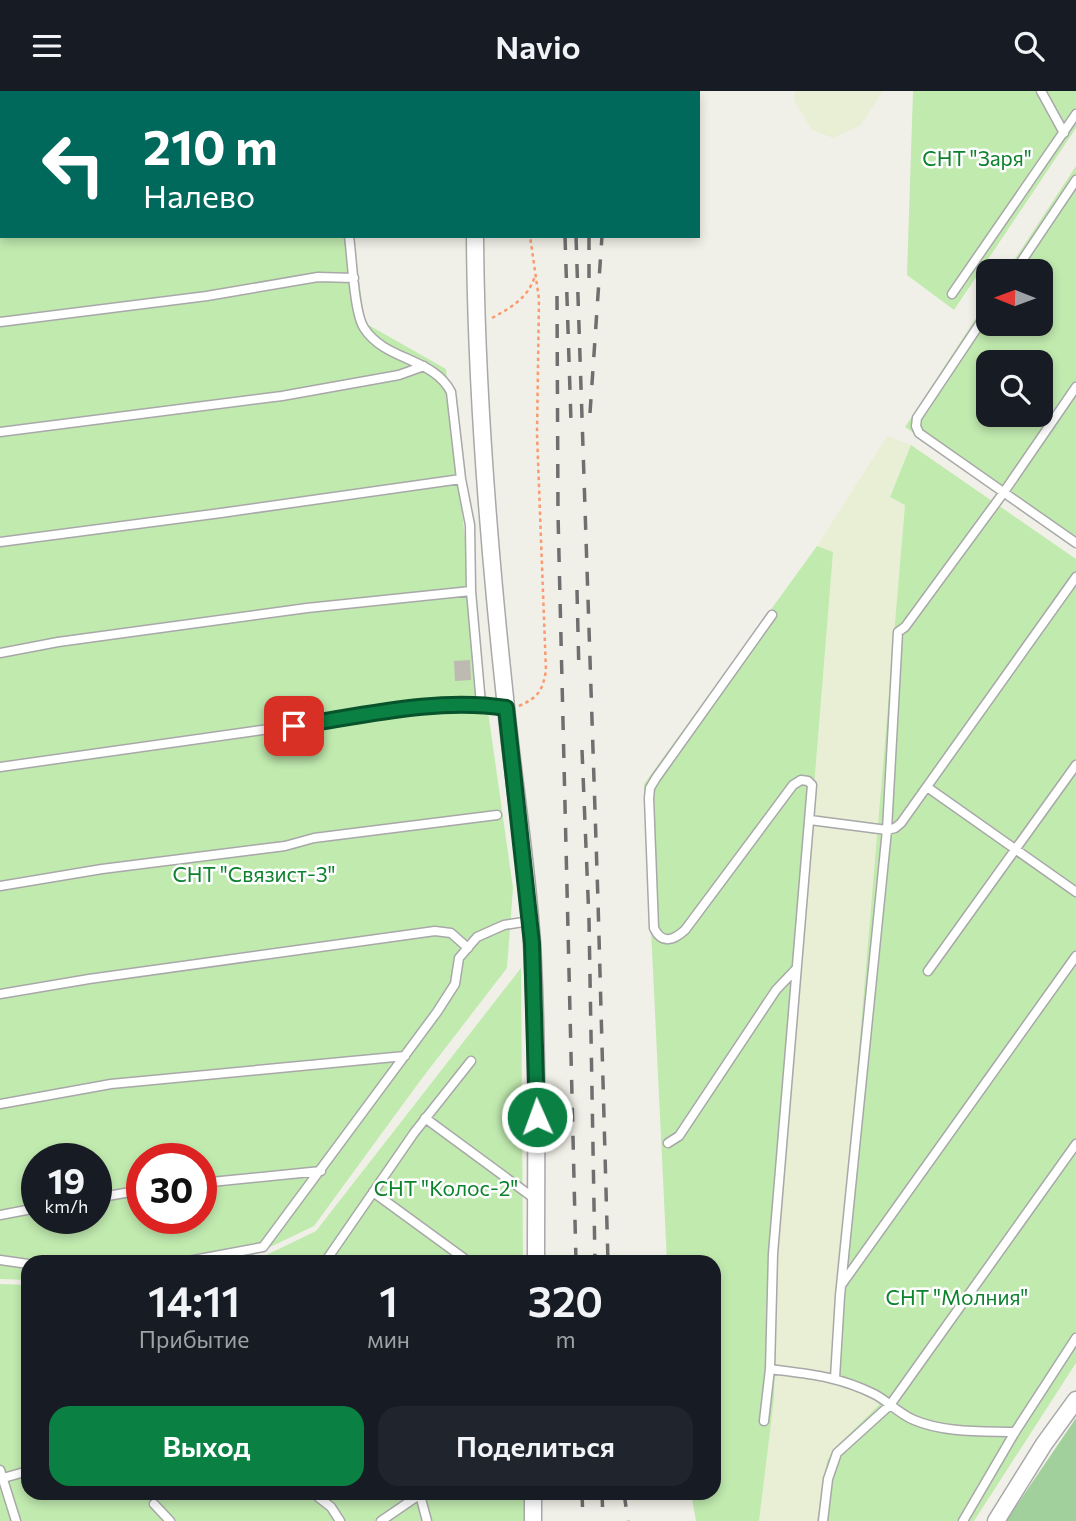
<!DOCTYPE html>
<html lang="ru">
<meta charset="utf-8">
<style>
body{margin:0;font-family:Commissioner,sans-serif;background:#20242c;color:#f1f3f6;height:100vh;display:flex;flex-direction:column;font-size:26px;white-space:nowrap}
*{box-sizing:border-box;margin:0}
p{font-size:23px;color:#9ea1a6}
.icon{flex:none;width:38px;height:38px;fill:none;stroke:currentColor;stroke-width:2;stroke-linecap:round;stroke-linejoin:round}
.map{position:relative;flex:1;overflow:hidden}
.sheet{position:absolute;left:21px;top:1164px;width:700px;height:245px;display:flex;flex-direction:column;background:#171b24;border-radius:21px;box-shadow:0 4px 10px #0003}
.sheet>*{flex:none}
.hud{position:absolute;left:0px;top:0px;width:700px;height:147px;box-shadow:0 4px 10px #0003;background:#00695c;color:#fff;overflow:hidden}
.needle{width:46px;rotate:271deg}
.buttons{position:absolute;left:976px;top:168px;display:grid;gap:14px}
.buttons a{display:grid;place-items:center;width:77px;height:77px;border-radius:14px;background:#171b24;box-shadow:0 4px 10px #0003;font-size:35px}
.speed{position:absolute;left:21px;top:1052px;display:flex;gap:14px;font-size:35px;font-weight:700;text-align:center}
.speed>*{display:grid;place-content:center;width:91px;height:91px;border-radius:50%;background:#171b24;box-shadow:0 4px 10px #0003;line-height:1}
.speed small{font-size:18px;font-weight:400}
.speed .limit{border:10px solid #d22;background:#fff;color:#111}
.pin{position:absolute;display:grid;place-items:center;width:60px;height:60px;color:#fff;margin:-30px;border-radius:14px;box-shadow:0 4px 10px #0006}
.me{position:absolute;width:77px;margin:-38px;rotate:358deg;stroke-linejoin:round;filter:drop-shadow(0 0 5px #0008)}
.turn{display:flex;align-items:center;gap:24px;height:147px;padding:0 28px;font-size:32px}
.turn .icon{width:91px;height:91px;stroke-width:2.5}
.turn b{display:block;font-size:49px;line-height:60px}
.eta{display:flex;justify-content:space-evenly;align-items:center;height:119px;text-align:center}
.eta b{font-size:42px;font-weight:600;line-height:49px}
.primary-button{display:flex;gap:14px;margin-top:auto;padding:14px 28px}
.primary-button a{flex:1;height:80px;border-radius:21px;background:#0b8043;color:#fff;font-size:28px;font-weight:600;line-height:80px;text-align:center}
.primary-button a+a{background:#20242c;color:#f1f3f6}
header{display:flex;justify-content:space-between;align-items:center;height:91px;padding:0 28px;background:#171b24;font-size:32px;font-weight:600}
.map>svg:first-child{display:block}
.farmland{fill:#e8efd4}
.grass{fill:#c1eaaf;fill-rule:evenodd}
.forest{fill:#a2d09d}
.building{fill:#beb9b1}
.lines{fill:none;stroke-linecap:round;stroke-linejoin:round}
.lane-casing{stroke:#a8a8a8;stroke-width:11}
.street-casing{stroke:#a8a8a8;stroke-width:19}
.path{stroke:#f99a71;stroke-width:2.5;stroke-dasharray:3.5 3.5;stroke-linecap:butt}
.lane{stroke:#fff;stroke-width:8}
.street{stroke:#fff;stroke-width:16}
.rail{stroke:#6f6f6f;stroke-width:3.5;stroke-dasharray:14 14;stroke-linecap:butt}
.route-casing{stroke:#07532c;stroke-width:18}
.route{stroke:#0b8043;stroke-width:12}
.labels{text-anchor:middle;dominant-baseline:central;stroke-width:5;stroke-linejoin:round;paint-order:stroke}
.park-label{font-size:21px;fill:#0d822e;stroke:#fff}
</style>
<header><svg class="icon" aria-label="menu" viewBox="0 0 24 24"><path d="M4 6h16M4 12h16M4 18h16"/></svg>Navio<svg class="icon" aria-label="search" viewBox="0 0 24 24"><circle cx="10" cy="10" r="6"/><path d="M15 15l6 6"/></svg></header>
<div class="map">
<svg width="1076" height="1430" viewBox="0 0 1076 1430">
<rect width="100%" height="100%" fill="#f1f0e8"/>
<path class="farmland" d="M795 0H883L861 34 833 47 812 39 794 9Z
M887 345 911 354 890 405 905 413 895 541 850 1296 882 1312 836 1356 827 1372 817 1430H759L774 1308 777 1154 833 461 817 455Z"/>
<path class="grass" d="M0 0H335V2H2V145H353L365 232 446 278 471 500 513 797 507 877 420 990 314 1135 239 1171H28V1189L0 1188ZM37 1068H96V1127H37ZM142 1068H201V1127H142Z
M913 0H1076V37L954 219 907 184Z
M1076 75V454L905 336 989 207V233H1041V180H1007ZM989 271H1041V324H989Z
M911 354 1076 468V1272L974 1430H817L827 1370 836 1356 881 1312 865 1302 831 1291 905 414 890 406Z
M817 455 833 461 777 1154 774 1308 759 1430H696L691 1402H714V1171H667L644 693Z
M521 877 523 1171H252L316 1140Z
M0 1193 28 1194V1402H526L527 1430H0Z"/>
<path class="forest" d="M1076 1327V1430H1006Z"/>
<path class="building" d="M470 569 471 589 455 590 454 570Z"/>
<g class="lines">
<defs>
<path id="lane" d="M329 0 330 2
M1041 0 1064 42
M80 2 92 0
M0 13 2 12
M0 122H2
M349 145C352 166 354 222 364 237 385 270 433 266 451 301L461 388 470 434 471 500 481 613
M1015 180 1076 89
M952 203 1076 23
M989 219 917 327 916 335 919 342 1076 452
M0 231 207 205 318 186 354 187
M0 341 282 305 399 284 424 275
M0 451 221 422 461 388
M0 562 58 551 307 517 471 500
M0 676 425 616 481 613 506 617
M927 696 1076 801
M810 729 887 739 895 737 901 732 1076 486
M0 795 102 778 285 755 314 747 497 724
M928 880 1076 674
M0 903 89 888 435 840 451 842 468 857
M0 1013 111 993 405 965
M425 1027 535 1108
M668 1052 679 1045 776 899 796 878
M201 1092 321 1080
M373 1101 469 1171
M96 1107 142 1099
M0 1124 37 1117
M0 1169 28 1173
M183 1171 263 1156 437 921 455 893 459 867 477 846 504 834 530 830
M325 1171 414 1042 471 970
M842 1193 1076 865
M770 1278C808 1283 838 1285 874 1303 888 1310 899 1323 914 1329 944 1342 983 1340 1015 1341
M835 1287 840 1205 887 739 898 541 905 536 1004 401 1076 296
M764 1330 770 1278 773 1163 812 694 808 690 801 689 793 694 685 839C674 849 662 854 654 837L649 707 650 697 656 687 772 524
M0 1379 16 1430
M0 1388 28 1380
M313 1402 331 1416 340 1430
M420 1404 427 1430
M154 1413 170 1430
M381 1430 422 1402
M823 1430 828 1388 837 1362 890 1314 1076 1053
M963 1430 1015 1341 1076 1247"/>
<path id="street" d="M477 0V2
M475 145C476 302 489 460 506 616 514 695 527 773 532 853 538 959 536 1065 536 1171
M533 1430V1402
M996 1430 1044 1353 1076 1309"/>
</defs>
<use href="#lane" class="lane-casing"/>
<use href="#street" class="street-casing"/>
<path class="path" d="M526 2 527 0
M492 227C512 216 528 207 535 185
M519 615C539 606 542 600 546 580L537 343 539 208 530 145"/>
<use href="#lane" class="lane"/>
<use href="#street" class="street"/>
<path class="rail" d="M560 0V2
M571 0V2
M584 0V2
M604 0V2
M565 145 571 331
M576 145 598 810 608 1171
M589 145V195
M557 205 558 423 576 1171
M590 322 602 145
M577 499 579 583
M582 659 589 829 595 1171
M582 1402 583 1430
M602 1402 603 1430
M624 1402 628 1430"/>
</g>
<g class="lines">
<defs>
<path id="route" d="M294 635C361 625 438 606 506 617L532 852 537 1026"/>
</defs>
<use href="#route" class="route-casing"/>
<use href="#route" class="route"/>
</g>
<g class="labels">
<g class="park-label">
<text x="977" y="66">СНТ "Заря"</text>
<text x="254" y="782">СНТ "Связист-3"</text>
<text x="446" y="1096">СНТ "Колос-2"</text>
<text x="957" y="1205">СНТ "Молния"</text>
</g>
</g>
</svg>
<div class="buttons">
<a><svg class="needle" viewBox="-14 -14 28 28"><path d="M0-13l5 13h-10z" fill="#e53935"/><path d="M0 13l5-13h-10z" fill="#9ea1a6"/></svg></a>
<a><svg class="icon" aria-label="search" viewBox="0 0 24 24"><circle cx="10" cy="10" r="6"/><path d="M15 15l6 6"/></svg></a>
</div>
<div class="speed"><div>19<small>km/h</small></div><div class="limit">30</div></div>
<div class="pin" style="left:294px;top:635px;background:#d93025"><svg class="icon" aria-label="arrive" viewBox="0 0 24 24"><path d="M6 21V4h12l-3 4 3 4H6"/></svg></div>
<svg class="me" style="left:537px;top:1026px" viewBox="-20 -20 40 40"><circle r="17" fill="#0b8043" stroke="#fff" stroke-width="3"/><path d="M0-11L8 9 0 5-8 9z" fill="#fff"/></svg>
<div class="hud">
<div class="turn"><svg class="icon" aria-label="left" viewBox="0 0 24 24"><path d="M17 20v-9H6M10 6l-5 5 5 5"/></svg><div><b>210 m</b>Налево</div></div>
</div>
<section class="sheet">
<div class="eta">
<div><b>14:11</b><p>Прибытие</p></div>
<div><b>1</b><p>мин</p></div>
<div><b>320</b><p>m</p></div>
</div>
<div class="primary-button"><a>Выход</a><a>Поделиться</a></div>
</section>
</div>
